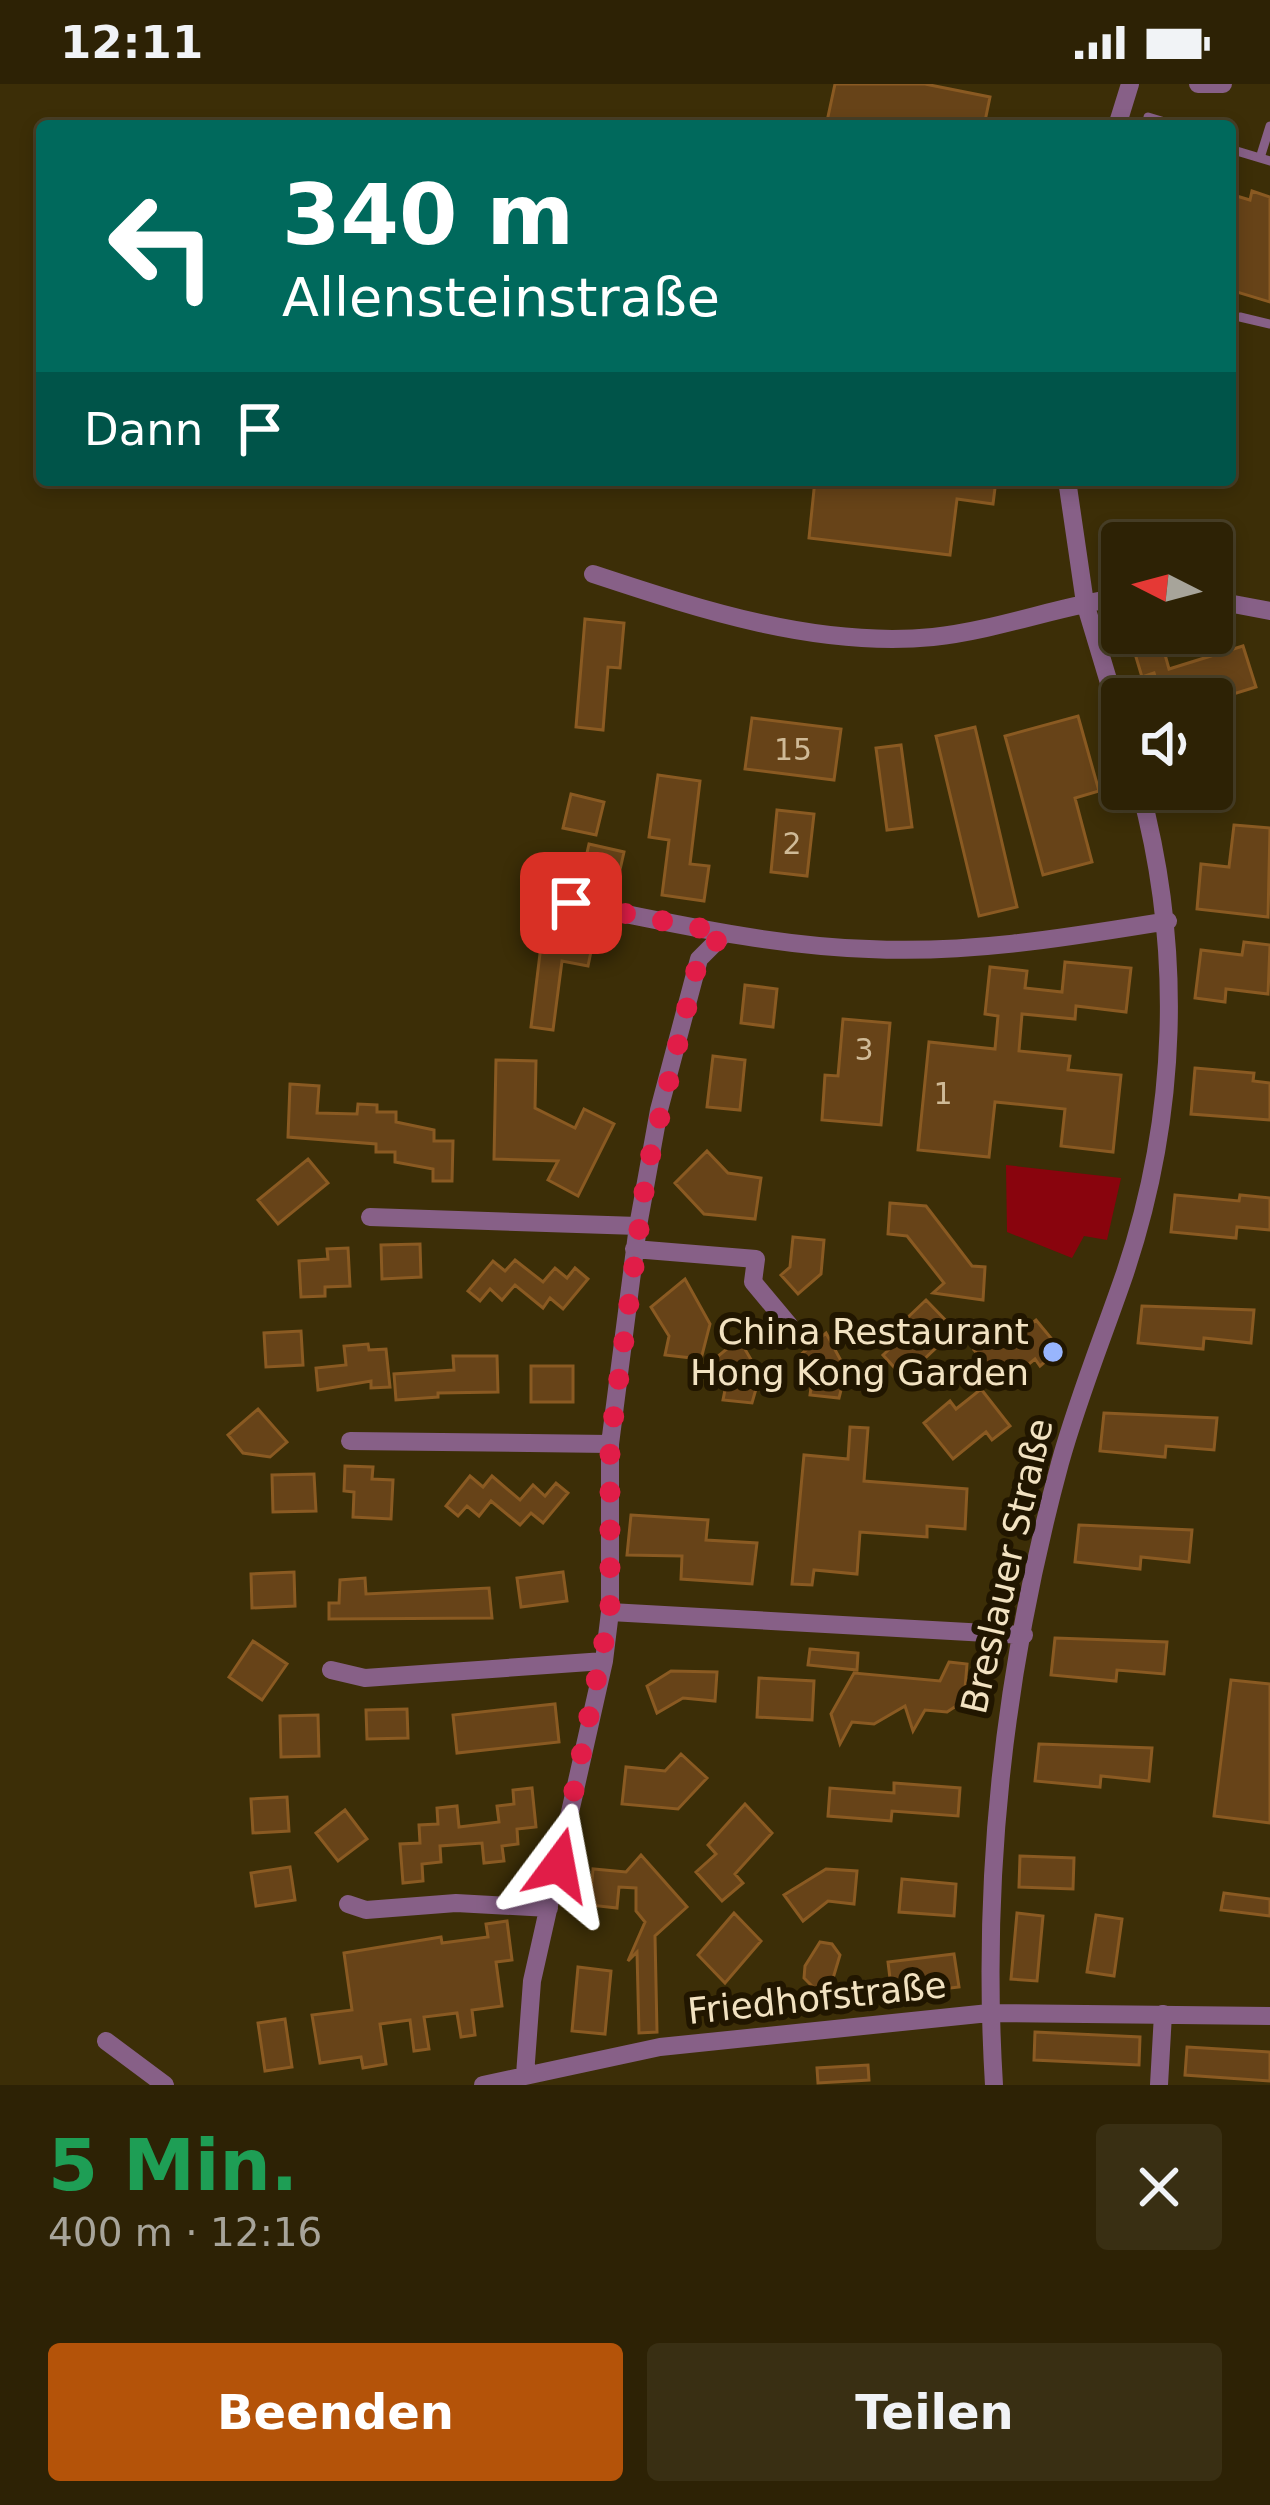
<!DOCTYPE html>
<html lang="de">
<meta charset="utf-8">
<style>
body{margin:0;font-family:"DejaVu Sans",sans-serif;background:#392f13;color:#f1f3f6;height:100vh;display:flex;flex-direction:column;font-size:45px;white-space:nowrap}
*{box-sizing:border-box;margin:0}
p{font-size:39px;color:#a7a49a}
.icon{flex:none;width:66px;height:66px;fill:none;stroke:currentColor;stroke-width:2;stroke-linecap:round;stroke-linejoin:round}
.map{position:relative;height:2001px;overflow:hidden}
.panel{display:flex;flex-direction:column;background:#2d2205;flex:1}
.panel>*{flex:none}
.guide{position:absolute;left:36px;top:36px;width:1200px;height:366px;border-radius:12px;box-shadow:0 6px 18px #0003,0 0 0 3px #483f27;background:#00695c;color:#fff;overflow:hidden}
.needle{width:78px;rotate:276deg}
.tools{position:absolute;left:1101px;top:438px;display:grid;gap:24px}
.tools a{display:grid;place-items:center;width:132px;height:132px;border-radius:12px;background:#2d2205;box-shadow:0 6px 18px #0003,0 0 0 3px #483f27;font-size:60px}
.pin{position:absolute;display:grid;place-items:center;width:102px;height:102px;color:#fff;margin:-51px;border-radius:24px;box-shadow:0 6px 18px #0006}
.me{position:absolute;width:132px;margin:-66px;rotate:13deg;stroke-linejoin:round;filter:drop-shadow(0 0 9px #0008)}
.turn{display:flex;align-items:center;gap:42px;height:252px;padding:0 48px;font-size:54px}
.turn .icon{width:156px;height:156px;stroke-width:2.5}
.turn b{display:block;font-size:84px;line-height:102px}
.then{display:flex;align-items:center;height:114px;padding:0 48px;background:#0003;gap:24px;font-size:45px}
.round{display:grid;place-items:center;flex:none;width:126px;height:126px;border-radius:12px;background:#392f13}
.overview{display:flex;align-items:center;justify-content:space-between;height:204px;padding:0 48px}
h1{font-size:72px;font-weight:800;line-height:90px;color:#1e9e55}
.cta{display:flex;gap:24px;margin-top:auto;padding:24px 48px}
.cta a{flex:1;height:138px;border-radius:12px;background:#b45309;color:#fff;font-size:48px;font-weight:800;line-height:138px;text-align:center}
.cta a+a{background:#392f13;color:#f1f3f6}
.status{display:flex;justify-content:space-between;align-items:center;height:84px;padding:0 60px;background:#2d2205;direction:ltr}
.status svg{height:33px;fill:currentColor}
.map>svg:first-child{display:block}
.green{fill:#89040d}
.building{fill:#674318;stroke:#8a5a22;stroke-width:3}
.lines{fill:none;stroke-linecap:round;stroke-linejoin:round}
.service{stroke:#876087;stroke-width:9}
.minor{stroke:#876087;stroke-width:18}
.route{stroke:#e11d48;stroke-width:21;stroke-dasharray:0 37.8}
.poi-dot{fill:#98b5fd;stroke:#211600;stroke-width:4.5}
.labels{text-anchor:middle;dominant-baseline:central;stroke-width:12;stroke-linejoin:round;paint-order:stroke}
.number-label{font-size:30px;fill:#cfba97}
.poi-label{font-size:36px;fill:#f2e2c1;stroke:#211600;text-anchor:end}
.street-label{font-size:36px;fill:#f2e2c1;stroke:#211600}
</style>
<div class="status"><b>12:11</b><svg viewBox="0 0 49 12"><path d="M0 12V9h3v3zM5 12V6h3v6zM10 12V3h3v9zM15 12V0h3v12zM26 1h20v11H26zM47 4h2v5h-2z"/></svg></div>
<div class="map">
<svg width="1270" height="2001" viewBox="0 0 1270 2001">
<rect width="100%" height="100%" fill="#3c2e07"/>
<path class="green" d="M1006 1081 1121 1094 1107 1156 1084 1152 1072 1174 1007 1148Z"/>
<path class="building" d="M835 0H925L990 13 984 42H826Z
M1252 107 1270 113V218L1230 206V110L1250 116Z
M815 396H996L993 420 957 415 950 471 809 454Z
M585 535 624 539 620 584 608 583 603 646 576 643Z
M1159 549 1169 585 1243 562 1256 603 1217 615H1162L1154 589 1142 593 1130 553Z
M1078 632 1099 707 1075 714 1092 778 1043 791 1005 652Z
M752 634 841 645 834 696 745 685Z
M975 643 1017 823 979 832 936 652Z
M901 661 912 743 887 746 876 664Z
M658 691 700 697 690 780 709 782 704 817 662 811 669 756 649 753Z
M571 710 604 718 596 751 563 744Z
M777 726 814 730 807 792 771 788Z
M1234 741 1270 744 1268 833 1197 825 1201 780 1229 783Z
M589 760 624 768 617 799 582 791Z
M544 837 595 848 588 882 562 877 553 946 531 943Z
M1244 858 1270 861 1268 910 1226 905 1225 918 1195 914 1201 866 1242 871Z
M1065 878 1131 884 1126 928 1076 922 1075 935 1022 930 1019 967 1070 972 1068 986 1121 991 1113 1068 1061 1062 1065 1025 995 1018 989 1073 918 1066 929 958 995 965 998 932 985 930 990 883 1027 887 1025 904 1062 908Z
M745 901 777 905 773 943 741 939Z
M843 935 890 939 881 1041 822 1036 825 991 838 992Z
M713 972 745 976 740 1026 707 1023Z
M496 976 536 977 535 1024 575 1044 584 1025 614 1040 578 1112 548 1096 558 1077 494 1075Z
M1195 984 1254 989 1253 997 1270 999V1036L1191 1030Z
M290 1000 319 1002 317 1029 357 1030 358 1020 377 1021V1028H396V1038L434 1046V1057H453L452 1097H433V1085L395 1078V1068H376V1060L288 1053Z
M707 1067 728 1089 761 1094 755 1135 704 1130 675 1099Z
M308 1075 328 1099 278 1140 258 1116Z
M1175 1111 1239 1117 1240 1111 1270 1114V1146L1237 1143 1236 1154 1171 1148Z
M890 1119 926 1122 972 1182 985 1183 983 1216 933 1209 944 1199 907 1152 888 1150Z
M793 1153 824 1156 821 1190 798 1210 781 1191 790 1183Z
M420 1160 421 1193 382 1195 381 1161Z
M348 1164 350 1202 325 1203V1212L301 1213 299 1177 328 1175 327 1165Z
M515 1176 543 1198 555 1184 567 1194 575 1184 588 1195 563 1225 550 1214 543 1224 515 1201 502 1216 490 1205 480 1217 468 1207 493 1177 505 1187Z
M685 1195 710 1240 701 1275 665 1271 669 1252 651 1223Z
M926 1216 955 1246 904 1294 883 1271 913 1243 906 1235Z
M1142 1222 1254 1226 1251 1259 1204 1254 1203 1265 1138 1259Z
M1036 1236 1060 1265 1040 1282 1035 1275 1003 1301 974 1266 999 1246 1009 1258Z
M301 1247 303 1281 266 1283 264 1249Z
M826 1249 846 1286 839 1314 810 1311 812 1296 799 1272Z
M739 1255 760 1291 752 1319 723 1316 726 1301 712 1277Z
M368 1260 369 1266 386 1265 390 1303 371 1304V1297L318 1306 316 1284 346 1281 344 1262Z
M453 1272H497L498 1308 438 1309V1313L396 1316 394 1290 454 1286Z
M531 1282H573V1318H531Z
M981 1305 1010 1342 992 1356 986 1348 953 1375 924 1339 950 1317 956 1325Z
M258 1325 287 1358 270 1373 243 1369 228 1351Z
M1104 1329 1217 1334 1214 1366 1166 1362 1165 1373 1100 1367Z
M850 1343 868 1344 864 1397 967 1405 965 1445 927 1442V1453L860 1448 857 1490 814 1486 812 1501 792 1500 804 1371 848 1375Z
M345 1382 373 1383 372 1395 393 1396 391 1435 353 1433 354 1408 344 1407Z
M314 1390 316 1427 273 1428 272 1391Z
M470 1392 483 1403 492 1392 520 1416 533 1401 545 1412 556 1399 568 1409 543 1439 531 1429 520 1441 491 1417 479 1432 467 1422 458 1432 446 1422Z
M631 1431 708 1436 706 1456 757 1459 752 1500 681 1495 682 1472 627 1471Z
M1079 1441 1192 1446 1189 1478 1141 1473 1140 1485 1075 1478Z
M294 1488 295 1522 252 1524 251 1490Z
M563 1488 567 1517 521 1523 517 1494Z
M365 1494 366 1510 489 1504 492 1534 329 1535V1519H339L340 1496Z
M1055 1554 1167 1558 1164 1590 1117 1586 1116 1597 1051 1591Z
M253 1557 287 1580 262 1616 229 1593Z
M810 1565 858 1569 857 1586 808 1581Z
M949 1578 967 1580 964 1617 947 1628 925 1626 913 1647 905 1622 874 1640 852 1638 840 1660 831 1630 854 1589 940 1597Z
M671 1587 717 1588 715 1617 683 1614 657 1629 647 1602Z
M759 1594 814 1597 812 1636 757 1633Z
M1231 1596 1270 1600V1739L1214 1732Z
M555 1620 559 1658 457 1669 453 1631Z
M407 1625 408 1654 367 1655 366 1626Z
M318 1631 319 1672 281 1673 280 1632Z
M1039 1660 1152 1664 1149 1697 1101 1692 1100 1703 1035 1697Z
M681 1670 707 1694 678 1725 622 1720 626 1683 665 1687Z
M894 1699 960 1704 958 1732 892 1727 891 1737 828 1732 830 1704 894 1709Z
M532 1704 536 1743 517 1745 518 1760 502 1762 504 1777 484 1779 482 1759 440 1762 441 1778 422 1780 423 1797 403 1799 400 1760 420 1759 419 1741 438 1740 437 1724 457 1722 459 1743 499 1738 497 1722 514 1720 513 1706Z
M287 1713 289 1747 253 1749 251 1715Z
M745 1720 772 1749 735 1790 743 1799 722 1817 696 1788 716 1770 708 1761Z
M345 1726 367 1755 338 1777 316 1749Z
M641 1771 687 1823 655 1852 657 1948 639 1949 637 1868 628 1877 645 1838 636 1827V1804L619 1803 617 1824 590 1821 593 1785 626 1788Z
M1020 1772 1074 1774 1073 1805 1019 1803Z
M290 1783 295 1816 256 1822 251 1789Z
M826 1785 857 1787 854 1820 828 1817 803 1837 784 1811Z
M902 1795 956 1800 954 1832 899 1828Z
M1224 1809 1270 1815V1832L1221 1826Z
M734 1829 761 1857 725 1899 698 1871Z
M1017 1829 1043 1832 1037 1897 1011 1895Z
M1096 1831 1122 1835 1114 1892 1087 1888Z
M507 1837 512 1876 496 1878 502 1922 472 1926 475 1951 461 1953 457 1929 424 1933 429 1965 414 1967 410 1936 380 1940 386 1980 363 1984 361 1973 320 1979 312 1931 352 1926 344 1869 441 1853 442 1859 488 1853 486 1840Z
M820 1858 832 1860 840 1871 831 1901 822 1899 816 1906 804 1894 805 1882Z
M954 1870 959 1903 892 1911 888 1878Z
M578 1883 611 1887 605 1950 572 1947Z
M285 1935 292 1983 265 1987 258 1939Z
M1035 1948 1140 1953 1139 1981 1034 1976Z
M1187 1963 1270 1968V1997L1185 1991Z
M868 1981 869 1996 818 1999 817 1984Z"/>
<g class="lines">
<path class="service" d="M1148 33 1178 42
M1270 42 1260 74 1270 77
M1230 65 1260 74
M1240 233 1270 240"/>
<path class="minor" d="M1198 0H1223
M1117 42 1130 0
M1067 396 1085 519 1122 642
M593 490C702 526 817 564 933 553 998 546 1058 522 1122 513
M1212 516 1270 527
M571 819C668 838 769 862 869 865 970 870 1069 853 1168 837
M370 1133 638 1142
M634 1165 756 1175 753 1198 789 1241
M350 1357 610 1360
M610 1528 1024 1551
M331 1586 365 1594 604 1577
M348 1820 366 1826 456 1819 549 1824
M106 1957 165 2001
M525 1991 532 1897 604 1577 610 1528V1360L638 1142 659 1026 699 875 725 849
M483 2001 660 1963 989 1929 1270 1932
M994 2001C981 1791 1005 1582 1060 1379 1078 1314 1103 1253 1125 1189 1178 1031 1183 865 1140 705
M1159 2001 1163 1930"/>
</g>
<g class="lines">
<path class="route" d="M559 1781 610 1528V1360L647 1086 699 874 725 849 571 819"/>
</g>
<circle class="poi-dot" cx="1053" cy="1268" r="12"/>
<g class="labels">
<g class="number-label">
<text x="793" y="665">15</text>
<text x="792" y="759">2</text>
<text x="864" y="965">3</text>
<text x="943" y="1009">1</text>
</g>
<g class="poi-label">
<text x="1029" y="1247">China Restaurant<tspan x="1029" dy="41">Hong Kong Garden</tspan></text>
</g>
<g class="street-label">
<text transform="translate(1007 1482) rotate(-77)">Breslauer Straße</text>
<text transform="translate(817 1914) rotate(-6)">Friedhofstraße</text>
</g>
</g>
</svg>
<div class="tools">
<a><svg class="needle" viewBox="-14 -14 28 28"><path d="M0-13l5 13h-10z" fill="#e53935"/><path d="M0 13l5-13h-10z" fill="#a7a49a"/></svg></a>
<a><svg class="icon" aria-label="sound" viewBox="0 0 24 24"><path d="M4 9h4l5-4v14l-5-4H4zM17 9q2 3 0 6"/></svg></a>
</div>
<div class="pin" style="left:571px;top:819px;background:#d93025"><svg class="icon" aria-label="arrive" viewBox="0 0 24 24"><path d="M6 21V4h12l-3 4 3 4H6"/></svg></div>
<svg class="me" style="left:559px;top:1781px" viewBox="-20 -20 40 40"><path d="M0-17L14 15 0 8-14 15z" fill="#e11d48" stroke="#fff" stroke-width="4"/></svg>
<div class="guide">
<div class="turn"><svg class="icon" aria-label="left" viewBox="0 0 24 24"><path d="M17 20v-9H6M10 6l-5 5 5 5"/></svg><div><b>340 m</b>Allensteinstraße</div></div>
<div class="then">Dann<svg class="icon" aria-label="arrive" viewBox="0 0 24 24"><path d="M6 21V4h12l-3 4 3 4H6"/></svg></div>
</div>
</div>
<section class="panel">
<div class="overview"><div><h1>5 Min.</h1><p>400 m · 12:16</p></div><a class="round"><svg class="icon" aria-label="close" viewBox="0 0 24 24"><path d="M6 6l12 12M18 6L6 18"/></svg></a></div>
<div class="cta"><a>Beenden</a><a>Teilen</a></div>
</section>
